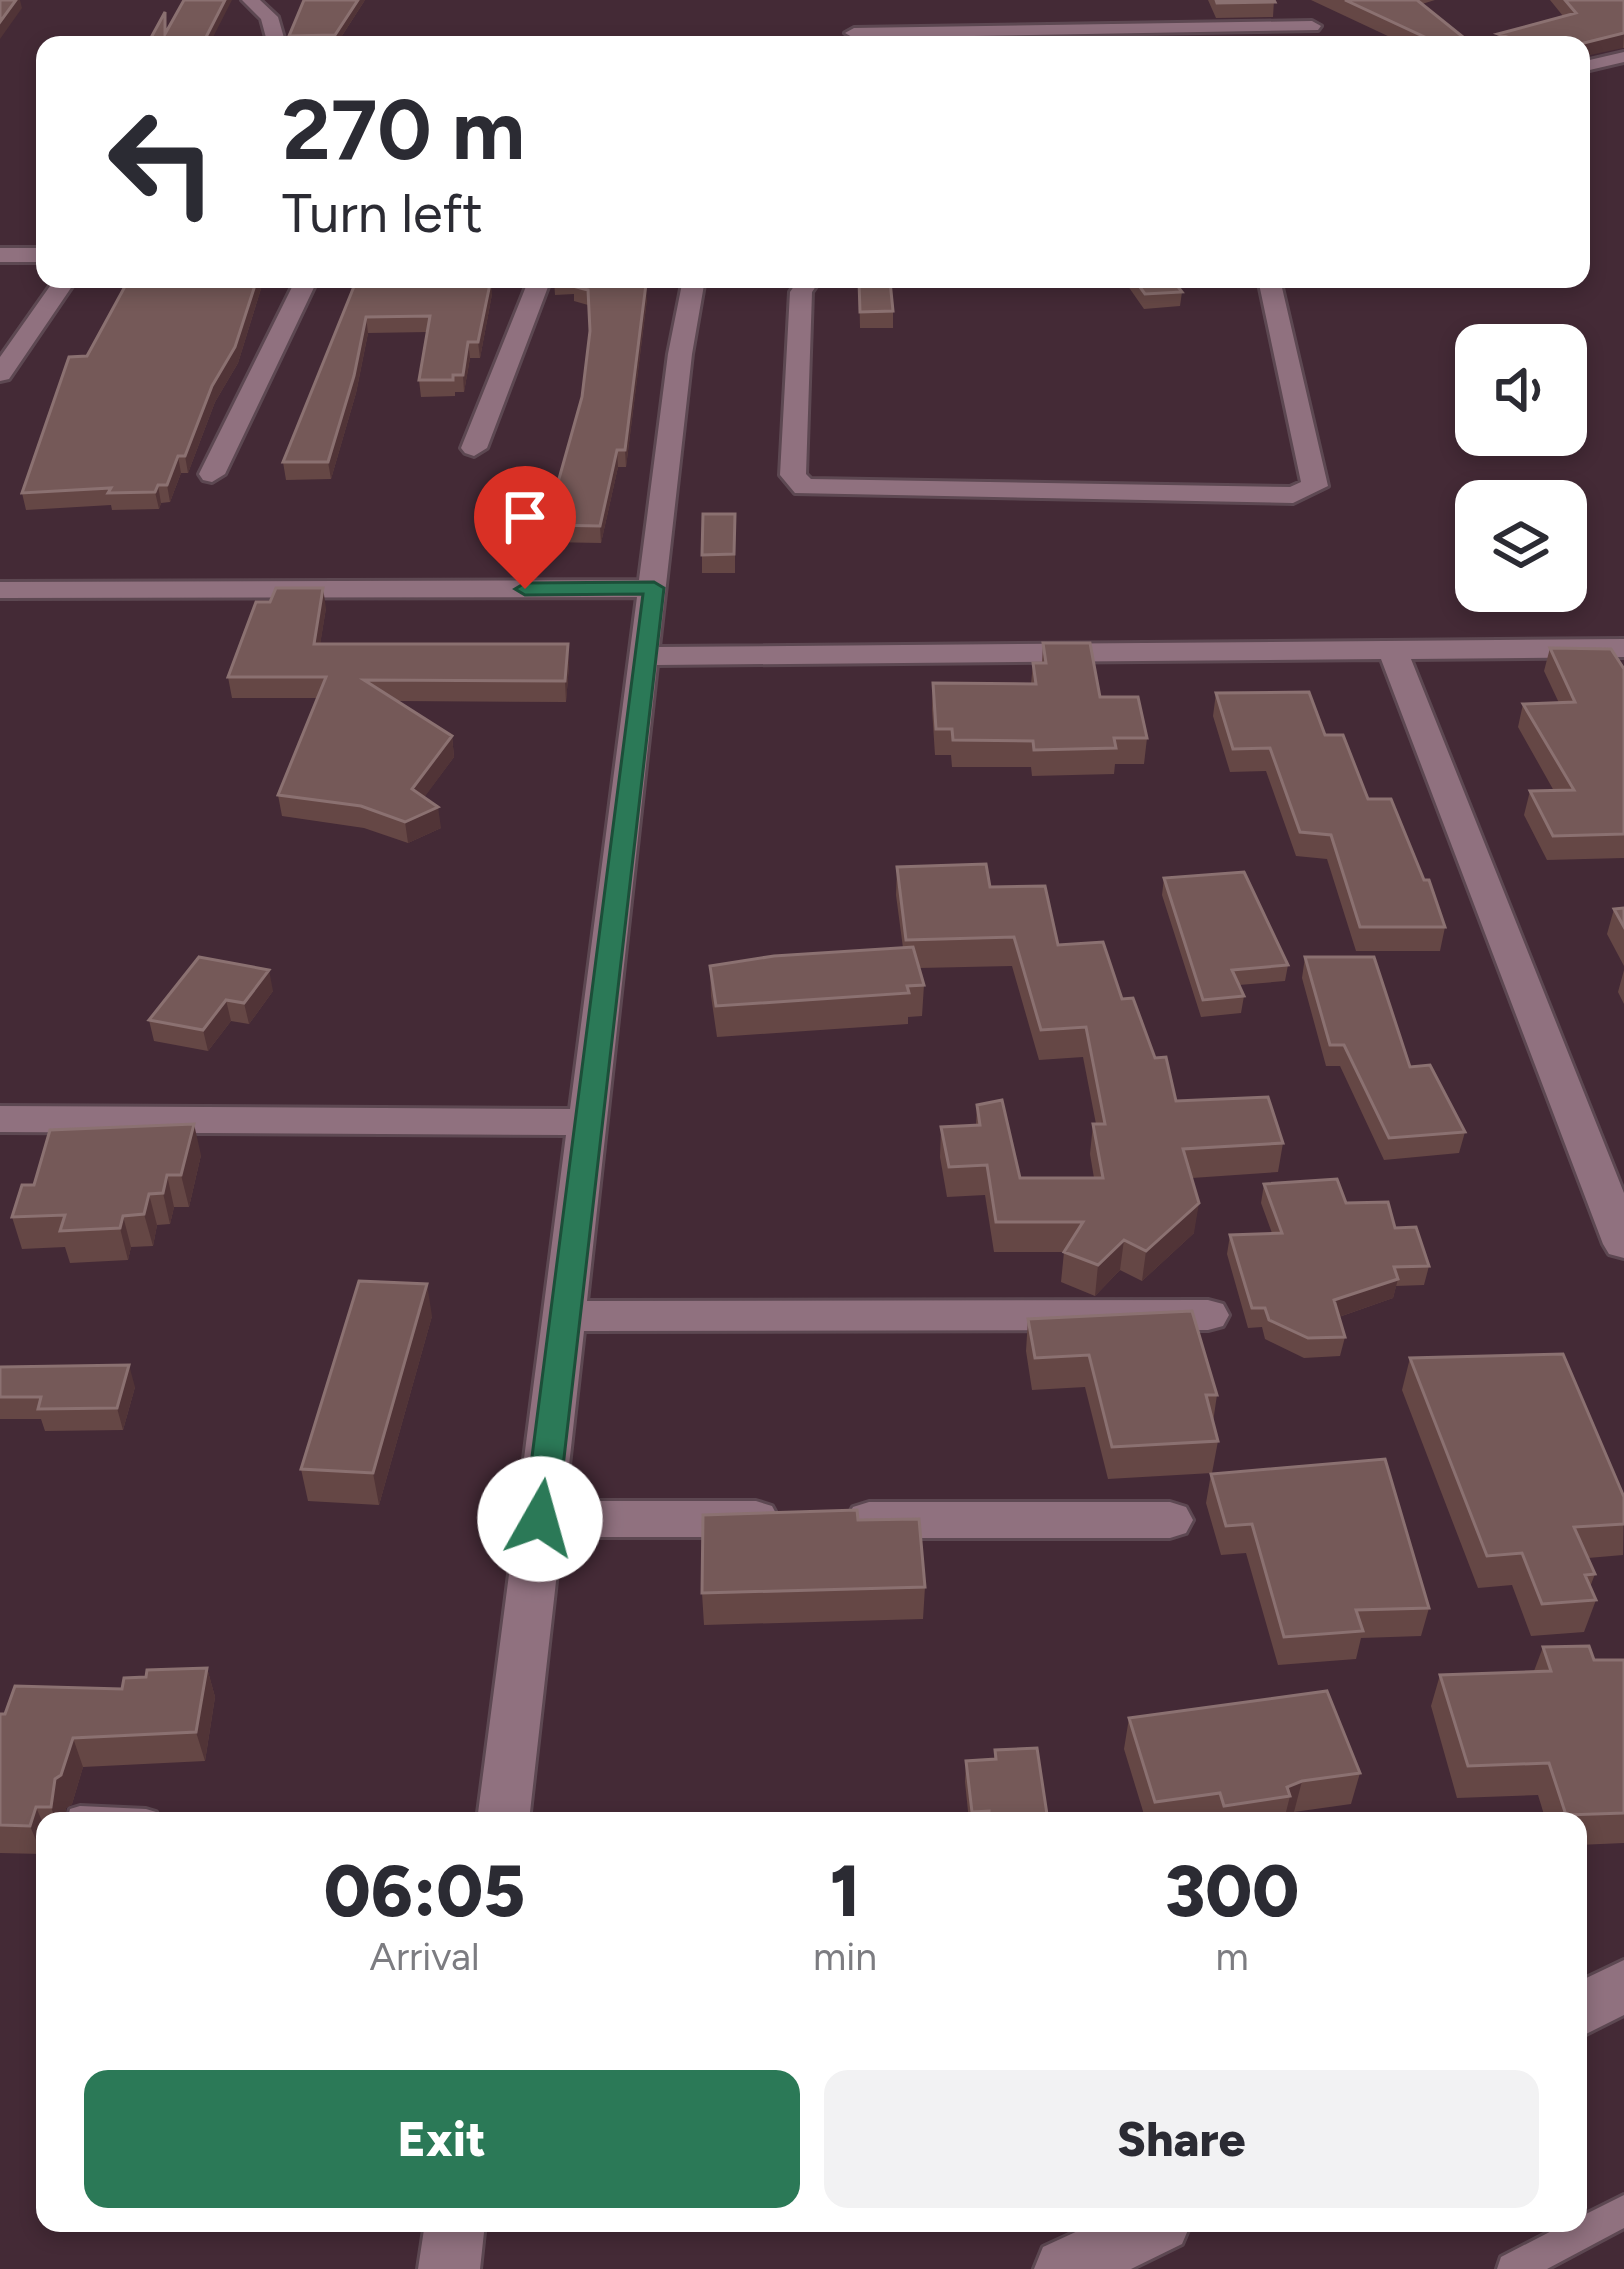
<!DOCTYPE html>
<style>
body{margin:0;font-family:Figtree,sans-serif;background:#f2f2f3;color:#2b2b33;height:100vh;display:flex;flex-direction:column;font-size:45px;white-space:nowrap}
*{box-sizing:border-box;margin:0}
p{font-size:39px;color:#7c7c81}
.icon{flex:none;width:66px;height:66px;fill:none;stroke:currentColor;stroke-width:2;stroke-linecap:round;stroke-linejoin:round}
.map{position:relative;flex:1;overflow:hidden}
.details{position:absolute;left:36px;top:1812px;width:1551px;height:420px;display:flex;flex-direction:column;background:#fff;border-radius:24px;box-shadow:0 6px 18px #0003}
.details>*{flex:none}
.hud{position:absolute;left:36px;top:36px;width:1554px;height:252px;border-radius:24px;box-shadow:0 6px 18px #0003;background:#fff;color:#2b2b33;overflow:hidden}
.tools{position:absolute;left:1455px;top:324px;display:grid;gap:24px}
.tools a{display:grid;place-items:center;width:132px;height:132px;border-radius:24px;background:#fff;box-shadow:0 6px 18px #0003;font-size:60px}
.pin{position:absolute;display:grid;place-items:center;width:102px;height:102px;color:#fff;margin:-123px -51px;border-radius:50% 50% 50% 0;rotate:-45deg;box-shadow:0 0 12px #0007}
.pin .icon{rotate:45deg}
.me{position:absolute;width:132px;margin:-66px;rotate:7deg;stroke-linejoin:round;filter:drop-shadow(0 0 9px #0008)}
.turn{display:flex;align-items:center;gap:42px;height:252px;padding:0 48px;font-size:54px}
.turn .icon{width:156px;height:156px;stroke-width:2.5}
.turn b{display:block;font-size:84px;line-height:102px}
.eta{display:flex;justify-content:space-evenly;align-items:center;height:204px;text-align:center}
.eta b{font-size:72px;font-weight:800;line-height:84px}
.action{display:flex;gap:24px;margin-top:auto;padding:24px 48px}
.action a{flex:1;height:138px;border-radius:24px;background:#2b7957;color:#fff;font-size:48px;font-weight:800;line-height:138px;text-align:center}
.action a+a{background:#f2f2f3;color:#2b2b33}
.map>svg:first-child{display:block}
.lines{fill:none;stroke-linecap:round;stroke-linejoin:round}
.service-casing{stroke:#5d4852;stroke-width:6}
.minor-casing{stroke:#5d4852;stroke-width:6}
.service{fill:#90717f;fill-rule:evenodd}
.minor{fill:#90717f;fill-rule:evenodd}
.wall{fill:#654745}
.shaded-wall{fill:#513437}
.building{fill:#755958;stroke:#8b7171;stroke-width:3}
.route{fill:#2b7957;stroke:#1c4f39;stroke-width:3}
</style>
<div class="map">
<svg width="1624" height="2269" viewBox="0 0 1624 2269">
<rect width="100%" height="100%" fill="#442a36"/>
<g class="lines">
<defs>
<path id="service" d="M80 1806 146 1809 156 1812 160 1821H67L70 1809Z
M1624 2195V2228L1547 2269H1497L1501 2257 1567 2223H1578V2218Z"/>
<path id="minor" d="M242 0H260L278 17 286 45H268L261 19Z
M1312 21 1321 26 1318 30 854 38 845 33 854 28Z
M1624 52V62L1581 72V62Z
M0 248H45V262H0Z
M55 279H77L9 379 0 381V357Z
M296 279H318L225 474 212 482 203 480 199 474Z
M529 279H551L487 448 474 456 465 453 461 448Z
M683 279H705L692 354 659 647 1624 639V657L1411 659 1624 1193V1258L1609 1254 1603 1244 1381 659 657 665 587 1301 1208 1300 1223 1304 1229 1315 1223 1326 1208 1330 584 1331 565 1501H756L772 1506 779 1519 772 1532 756 1537H561L529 1821H477L566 1135 0 1132V1106L570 1109 637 597 0 598V582L639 580 668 354Z
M799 279H821L812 292 806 474 811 479 1290 487 1301 482 1258 279H1280L1328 486 1293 503 795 493 780 475 790 292Z
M869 1502H1170L1186 1507 1193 1520 1186 1533 1170 1538H869L853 1533 846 1520 853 1507Z
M1624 1960V2015L1578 2038V1982Z
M425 2223H485L480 2269H418Z
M1095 2223H1191L1182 2244 1131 2269H1034L1043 2247Z"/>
</defs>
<use href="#service" class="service-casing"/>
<use href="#minor" class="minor-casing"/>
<use href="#service" class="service"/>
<use href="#minor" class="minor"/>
</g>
<path class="wall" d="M365 0 336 45H291L289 36Z
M1208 0H1274L1273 17 1216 18Z
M1311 0H1435L1422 4 1473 45H1407Z
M1550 0H1624V48L1581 45H1496L1498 34 1563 16Z
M129 279H264L238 363 215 402 188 473H181L170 502 161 503 159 509 112 510 111 505 26 510 22 493 87 356Z
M357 279 492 294 480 358H470L464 392H455V396L421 397 419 380 428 332 368 333 356 393 331 479 286 480 283 462Z
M642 279 623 284 647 299 626 467H618L601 543 547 542V537L545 546H514L512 529 548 498 549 512 582 397 590 331 588 305 574 301V294L555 295 554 280Z
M1123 279H1172L1182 292 1180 306 1144 309Z
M859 281 893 311V328H860Z
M735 514V573H702V555Z
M326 608 320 644 569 665 566 702 397 701 452 736 454 757 424 797 441 828 408 843 364 828 282 816 278 795 317 698H232L228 677Z
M1043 643 1147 738 1144 764H1115L1114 774 1032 776 1031 767H952L951 755H935L932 709 933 683 1031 684 1033 663H1042Z
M1550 648 1624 669V858L1547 860 1524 815 1530 791H1554L1518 727 1523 704 1559 703 1544 671Z
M1216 693 1325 735 1424 880 1445 927 1440 951H1356L1327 859 1296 856 1266 771 1230 772 1213 716Z
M897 867 990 887 1122 999 1176 1101 1283 1143 1278 1172 1192 1178 1194 1233 1142 1281 1120 1270 1095 1296 1061 1282 1064 1252H994L985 1195 947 1197 940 1157 941 1127 976 1125 977 1105 1020 1178H1094L1090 1154 1093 1124H1096L1083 1057 1039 1060 1012 966 919 968 924 985 922 1016 908 1017V1024L717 1037 711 996 710 966 903 948 896 895Z
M1164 878 1288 965 1285 981 1239 985 1244 996 1241 1013 1201 1017 1162 895Z
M1624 908V966L1607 934 1614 909Z
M199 957 273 991 249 1024 231 1021 208 1051 154 1041 149 1020Z
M1305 957 1465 1132 1459 1153 1384 1160 1340 1066H1326L1302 978Z
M1624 970V1004L1618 992Z
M201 1155 189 1207H174L170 1224 157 1225 153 1246 131 1247 128 1260 70 1263 65 1247 22 1249 12 1217 34 1185Z
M1264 1184 1346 1203 1395 1228 1429 1266 1424 1285 1396 1286 1393 1298 1339 1317 1345 1337 1340 1356 1304 1358 1265 1339 1262 1327 1248 1328 1227 1254 1230 1235 1272 1233 1261 1203Z
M432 1316 379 1505 308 1501 301 1469Z
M1028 1319 1217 1395 1213 1422 1218 1441 1212 1473 1108 1479 1085 1387 1032 1390 1026 1351Z
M1410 1358 1624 1497 1623 1555 1588 1558 1595 1574 1590 1587 1596 1600 1584 1632 1531 1636 1512 1585 1478 1588 1402 1390Z
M0 1367 135 1387 123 1430 45 1431 41 1419H0Z
M1211 1474 1429 1608 1421 1636 1361 1638 1356 1659 1278 1665 1246 1553 1221 1555 1206 1503Z
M858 1520 925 1587 923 1619 704 1625 702 1593Z
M1543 1647 1594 1660H1624V1843L1578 1845V1821H1546L1538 1795 1457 1798 1431 1706 1440 1675 1534 1671Z
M207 1668 215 1697 205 1761 83 1767 72 1804 66 1808 64 1821H45V1843L42 1854 0 1853V1714L122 1689 146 1677Z
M1129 1718 1360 1773 1351 1804 1294 1812 1285 1816 1284 1821H1146L1124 1749Z
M995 1750 1048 1821H969L965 1782 966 1761 994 1759Z"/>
<path class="shaded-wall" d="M16 0H20L22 8 0 39V22Z
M225 0H232L209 45H202Z
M358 0H365L336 45 335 35Z
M1624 33 1623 48 1581 57V45H1576Z
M257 279H264L238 363 215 402 188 473 185 456 212 386Z
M491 279 492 294 480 358 478 342Z
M612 279H642L613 286Z
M646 284 647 299 626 467 625 450Z
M366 317 368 333 356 393 331 479 328 462Z
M468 342 470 358 464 392 463 375Z
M617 450 618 467 601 543 600 526Z
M178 456 181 473 170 502 167 485Z
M158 485 161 503 159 509 155 492Z
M323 588 326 608 317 664 314 644Z
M568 644 569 665 566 702 565 681Z
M452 736 454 757 415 810 412 789Z
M438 807 441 828 408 843 405 822Z
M269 970 273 991 249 1024 244 1003Z
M226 1000 231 1021 208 1051 203 1030Z
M194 1124 201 1155 189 1207 181 1175Z
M167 1175 174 1207 170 1224 163 1193Z
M149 1194 157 1225 153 1246 144 1214Z
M1199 1203 1194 1233 1142 1281 1146 1251Z
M123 1216 131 1247 128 1260 120 1228Z
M1124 1240 1120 1270 1095 1296 1098 1265Z
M1398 1279 1393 1298 1330 1320 1334 1300Z
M427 1284 432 1316 379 1505 373 1473Z
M129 1365 135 1387 123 1430 117 1408Z
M207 1668 215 1697 205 1761 196 1732Z
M73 1738 83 1767 72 1804 66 1808 64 1821H56L51 1807 55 1779Z
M1302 1781 1294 1812 1285 1816 1290 1796 1287 1787Z
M36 1807 45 1828V1843L42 1854 30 1826Z"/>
<path class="building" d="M0 0H16L0 22Z
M184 0H225L202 45H147L165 12V34Z
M304 0H358L335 35 289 36Z
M1216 0H1274L1275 2 1217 3Z
M1345 0H1417L1473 45H1442Z
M1565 0H1624V33L1576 45H1531L1498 34 1576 13Z
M129 279H257L235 347 212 386 185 456H178L167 485H158L155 492 108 493 111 488 22 493 69 357 87 356Z
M357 279H491L478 342H468L463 375H453V380H419L430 316 366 317 354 376 328 462H283Z
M554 279H613V284H646L625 450H617L600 526 546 525 582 397 590 331 588 290 573 286V279Z
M1134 279H1172L1182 292 1145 294Z
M859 281H890L893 311 860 312Z
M517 498H548L544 529H512Z
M703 514H735L734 554 702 555Z
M276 588H323L314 644H568L565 681 364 680 452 736 412 789 438 807 405 822 361 806 278 795 326 677H228L256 602H270Z
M1043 643H1090L1100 697H1138L1147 738H1114L1116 748 1034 750 1033 741 953 740 952 729H936L933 683 1036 684 1033 663H1046Z
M1550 648 1611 649 1624 669V834L1553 836 1530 791 1574 790 1523 704 1575 702Z
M1309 692 1325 735H1343L1368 799H1391L1424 880H1429L1445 927H1360L1331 835 1300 832 1270 748 1233 749 1216 693Z
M986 864 990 887 1045 886 1058 945 1103 942 1122 999 1133 998 1155 1058 1166 1057 1176 1101 1268 1097 1283 1143 1183 1149 1199 1203 1146 1251 1124 1240 1098 1265 1064 1252 1083 1222H996L987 1165 949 1167 941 1127 980 1125 977 1105 1002 1100 1020 1178H1103L1093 1124H1105L1086 1027 1041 1030 1014 937 906 940 897 867Z
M1244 872 1288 965 1232 970 1244 996 1203 1000 1164 878Z
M1624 908V927L1614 909Z
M913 947 924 985 907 986 909 993 716 1006 710 966 774 956Z
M199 957 269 970 244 1003 226 1000 203 1030 149 1020Z
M1305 957H1374L1410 1067 1430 1065 1465 1132 1389 1138 1344 1045H1330Z
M194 1124 181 1175H167L163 1193 149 1194 144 1214 123 1216 120 1228 60 1231 65 1215 12 1217 22 1185H34L50 1130Z
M1337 1179 1346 1203 1388 1202 1395 1228 1416 1227 1429 1266 1394 1267 1398 1279 1334 1300 1345 1337 1308 1338 1269 1320 1265 1308H1252L1230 1235 1282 1233 1264 1184Z
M359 1281 427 1284 373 1473 301 1469Z
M1192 1311 1217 1395H1206L1218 1441 1112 1447 1089 1355 1035 1358 1028 1319Z
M1563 1354 1624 1497V1524L1574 1527 1595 1574 1585 1575 1596 1600 1542 1604 1522 1553 1487 1556 1410 1358Z
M129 1365 117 1408 38 1409 41 1397H0V1367Z
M1385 1459 1429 1608 1356 1610 1363 1631 1284 1637 1252 1524 1226 1526 1211 1474Z
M857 1510 858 1520 919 1519 925 1587 702 1593 703 1515Z
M1589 1646 1594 1660H1624V1813L1566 1815 1549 1763 1468 1766 1440 1675 1551 1671 1543 1647Z
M207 1668 196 1732 73 1738 61 1775 55 1779 51 1807H36L30 1826 0 1825V1714H5L15 1686 122 1689 124 1678 146 1677 147 1670Z
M1327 1691 1360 1773 1302 1781 1287 1787 1290 1796 1224 1806 1220 1793 1155 1802 1129 1718Z
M1037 1748 1048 1821H989V1811L972 1812 966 1761 996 1759 995 1750Z"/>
<path class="route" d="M654 582 664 588 557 1519 552 1528 540 1531 529 1528 524 1519 643 594 525 595 515 589 525 583Z"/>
</svg>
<div class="tools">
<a><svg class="icon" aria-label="sound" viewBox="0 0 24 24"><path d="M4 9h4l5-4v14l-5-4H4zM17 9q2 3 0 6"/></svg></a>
<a><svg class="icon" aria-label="layers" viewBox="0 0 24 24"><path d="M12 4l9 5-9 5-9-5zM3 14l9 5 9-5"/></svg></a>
</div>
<div class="pin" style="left:525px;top:589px;background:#d93025"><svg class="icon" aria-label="arrive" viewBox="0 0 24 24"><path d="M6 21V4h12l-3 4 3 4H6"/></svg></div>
<svg class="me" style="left:540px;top:1519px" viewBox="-20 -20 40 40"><circle r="19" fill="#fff"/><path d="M0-13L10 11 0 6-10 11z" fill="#2b7957"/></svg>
<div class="hud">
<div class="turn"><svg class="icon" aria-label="left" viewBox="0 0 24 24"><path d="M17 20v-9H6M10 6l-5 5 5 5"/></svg><div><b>270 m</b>Turn left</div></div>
</div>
<section class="details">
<div class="eta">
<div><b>06:05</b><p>Arrival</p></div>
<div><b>1</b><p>min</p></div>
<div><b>300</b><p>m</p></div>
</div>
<div class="action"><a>Exit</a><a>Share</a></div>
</section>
</div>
